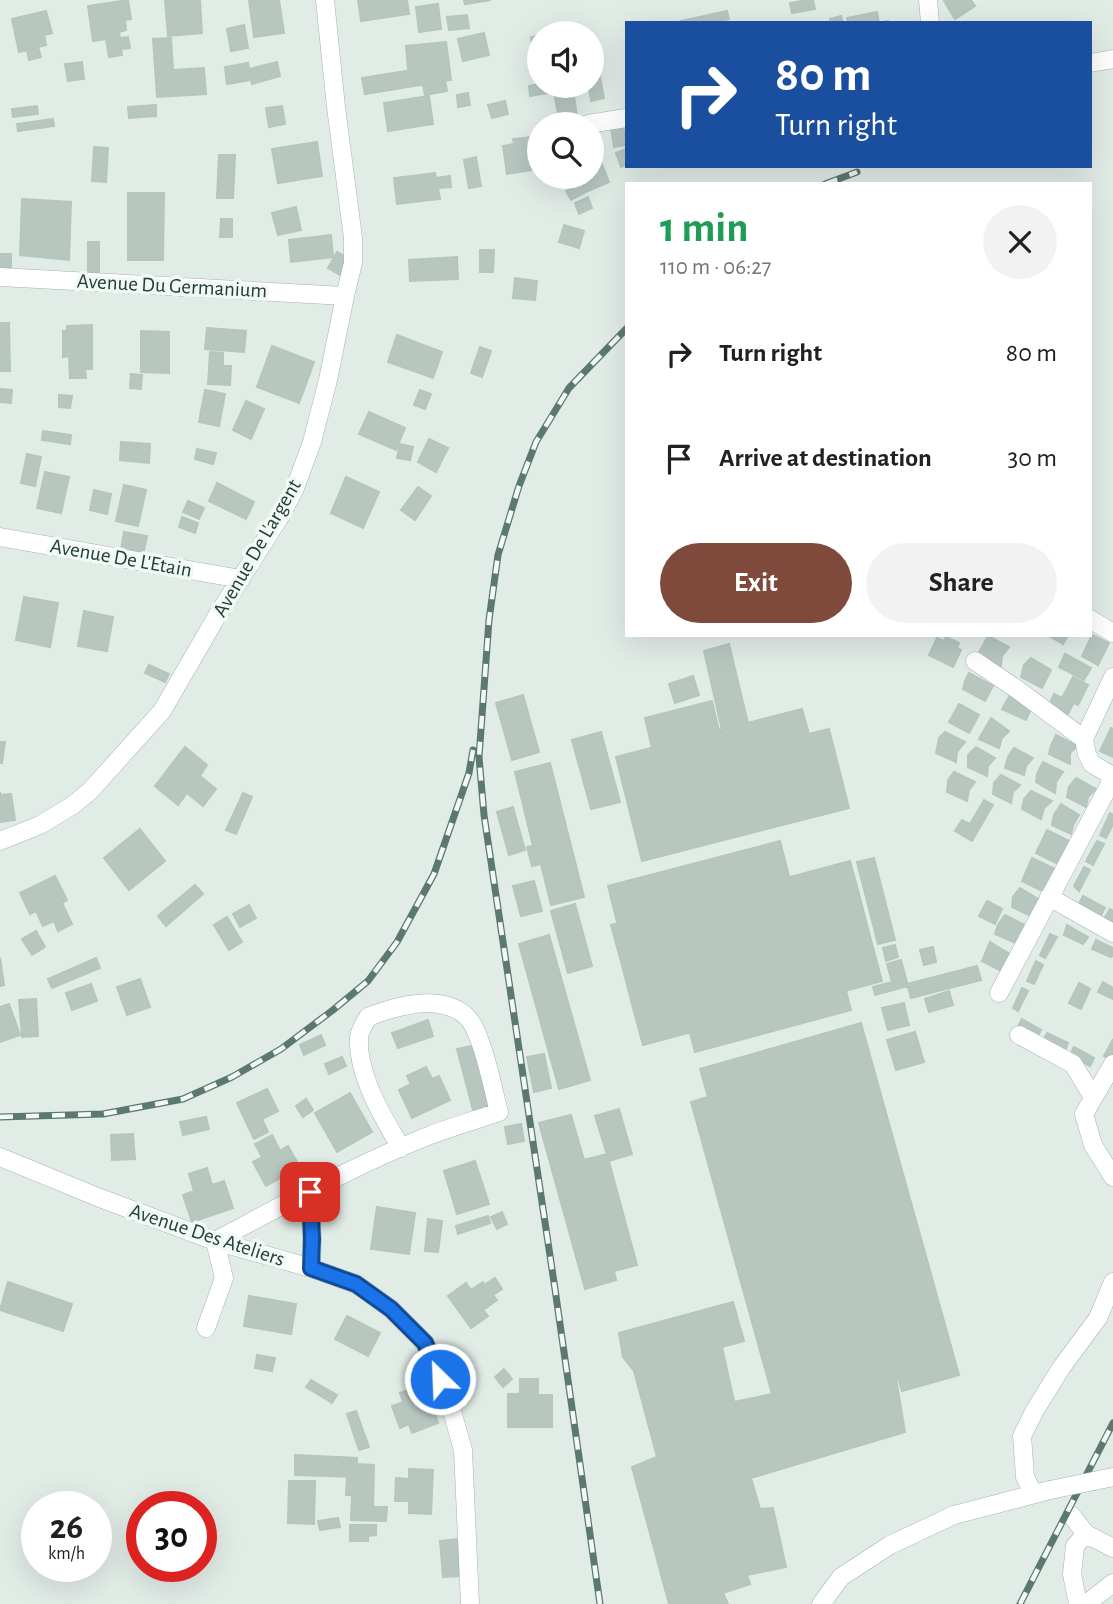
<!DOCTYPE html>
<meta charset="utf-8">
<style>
body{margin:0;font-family:"Alegreya Sans",sans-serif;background:#f2f2f2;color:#202124;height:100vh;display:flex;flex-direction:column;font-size:26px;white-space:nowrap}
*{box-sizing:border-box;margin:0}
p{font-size:23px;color:#757577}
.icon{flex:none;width:38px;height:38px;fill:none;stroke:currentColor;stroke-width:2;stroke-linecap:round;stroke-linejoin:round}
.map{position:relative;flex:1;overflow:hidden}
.panel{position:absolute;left:625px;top:182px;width:467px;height:455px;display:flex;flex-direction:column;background:#fff;border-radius:0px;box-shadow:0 7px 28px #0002}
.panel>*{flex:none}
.top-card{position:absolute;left:625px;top:21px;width:467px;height:147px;border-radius:0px;box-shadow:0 7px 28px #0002;background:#1a4fa0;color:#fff;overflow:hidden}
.buttons{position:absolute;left:527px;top:21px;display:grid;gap:14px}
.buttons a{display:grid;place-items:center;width:77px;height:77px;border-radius:50%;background:#fff;box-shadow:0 7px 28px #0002;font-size:35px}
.speed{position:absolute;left:21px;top:1491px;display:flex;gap:14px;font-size:35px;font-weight:700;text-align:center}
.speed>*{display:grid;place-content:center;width:91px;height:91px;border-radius:50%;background:#fff;box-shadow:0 7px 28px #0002;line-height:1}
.speed small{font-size:18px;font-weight:400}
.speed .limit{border:10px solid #d22;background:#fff;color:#111}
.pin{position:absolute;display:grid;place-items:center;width:60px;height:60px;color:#fff;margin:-30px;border-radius:14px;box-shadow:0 4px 10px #0006}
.me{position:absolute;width:77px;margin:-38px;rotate:336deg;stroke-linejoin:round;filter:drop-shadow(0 0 5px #0008)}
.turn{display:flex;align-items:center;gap:24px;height:147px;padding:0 35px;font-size:32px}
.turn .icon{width:91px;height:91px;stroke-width:2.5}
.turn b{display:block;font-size:49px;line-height:60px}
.round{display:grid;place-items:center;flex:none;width:74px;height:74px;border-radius:37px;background:#f2f2f2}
.overview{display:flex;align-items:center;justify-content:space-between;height:119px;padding:0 35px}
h1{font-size:42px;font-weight:700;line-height:52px;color:#1e9e55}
.primary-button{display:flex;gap:14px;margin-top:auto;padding:14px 35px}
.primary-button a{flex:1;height:80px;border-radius:42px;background:#7f493b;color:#fff;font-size:28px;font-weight:700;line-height:80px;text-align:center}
.primary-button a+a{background:#f2f2f2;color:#202124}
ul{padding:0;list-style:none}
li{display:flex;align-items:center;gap:21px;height:105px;padding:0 35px}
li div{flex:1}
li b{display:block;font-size:26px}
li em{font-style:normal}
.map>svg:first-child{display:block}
.building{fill:#b7c7c0;stroke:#b4c6be;stroke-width:2}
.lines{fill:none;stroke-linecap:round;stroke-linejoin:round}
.minor-casing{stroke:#a5b4ae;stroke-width:19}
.minor{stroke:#fff;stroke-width:18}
.rail-casing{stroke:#5c7970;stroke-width:7}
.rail{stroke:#f2f9f5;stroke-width:4.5;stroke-dasharray:13;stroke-linecap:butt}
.minor-bridge-casing{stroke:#a5b4ae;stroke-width:19;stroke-linecap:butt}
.minor-bridge{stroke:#fff;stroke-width:18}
.route-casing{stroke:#114b97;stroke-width:18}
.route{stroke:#1a73e8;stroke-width:12}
.labels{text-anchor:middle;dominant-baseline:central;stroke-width:7;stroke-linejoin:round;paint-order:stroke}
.street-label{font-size:21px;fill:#223e35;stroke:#f2f9f5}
</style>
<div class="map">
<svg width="1113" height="1604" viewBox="0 0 1113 1604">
<rect width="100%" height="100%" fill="#e2ece7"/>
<path class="building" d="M128 0 131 19 125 20 126 30 119 32 120 38 128 37 130 48 121 49 122 55 109 57 106 39 93 41 88 6Z
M165 0H200L202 33 168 36Z
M249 0H279L284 33 254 37Z
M358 0H407L409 14 361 21Z
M464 0H491L465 4Z
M807 0H813L815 9 792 13 790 3Z
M946 0H971L975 6 955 19 944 1Z
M438 4 441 29 419 32 416 7Z
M46 11 52 33 44 35 46 45 38 47 41 57 29 60 27 50 19 52 12 19Z
M727 11 729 19 710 23H682L681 21Z
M877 12 879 23 888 21 889 23H848L847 18Z
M467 15 469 28 449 30 447 17Z
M841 16 843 23H830V19Z
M244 25 248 48 231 51 227 29Z
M484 33 489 55 463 61 458 39Z
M539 36V46L532 47 531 37Z
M171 38 173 70 204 68 206 94 157 97 153 39Z
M446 42 449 64 408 69 406 46Z
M594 45 597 62 592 63V46Z
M82 62 84 79 68 81 65 64Z
M277 62 280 76 252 84 249 69Z
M597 62 604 98 591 101 589 86H592V63Z
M248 63 251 80 227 84 225 67Z
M449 64 451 80 365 94 362 78Z
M445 80 447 91 425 95 423 85Z
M539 84V86H547L548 93 530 96 529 86Z
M573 88 577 117 559 120 554 91Z
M468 93 470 105 458 107 457 95Z
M429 96 433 124 388 131 384 103Z
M505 101 508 114 492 118 488 105Z
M156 105V116L129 118 128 107Z
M37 106 38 114 13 117 12 109Z
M282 106 285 124 269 127 266 108Z
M53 119 54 126 18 131 17 124Z
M623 125 626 145 614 147 611 128Z
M539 136V169L507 174 503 146 514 144 513 139Z
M317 142 322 176 278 183 272 149Z
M94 147 108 148 106 182 92 181Z
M626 149V165L621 167 616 153Z
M596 150 609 182 586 192 580 177H592V152Z
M219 155H235L233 198H217Z
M476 157 481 186 469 188 464 160Z
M435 173 436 178 450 176 451 187 438 188 440 199 397 204 394 178Z
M582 183 586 192 571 200 566 191Z
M128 193H164L163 260H128Z
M588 197 592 208 579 214 575 203Z
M22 199 71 202 69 260 20 255Z
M296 207 301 230 278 235 272 213Z
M221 219H232V237H220Z
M564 225 584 231 579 248 559 242Z
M331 235 333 257 291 262 289 240Z
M88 242H99V277H88Z
M480 250H494L493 272H480Z
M337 252 350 259 340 275 328 268Z
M0 254H11V267L0 268Z
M457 257 458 279 410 281 409 260Z
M515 278 537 281 535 300 513 298Z
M0 323H9L10 371H0Z
M92 325V369H85L86 378H70L69 356 63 357V331H67V326Z
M207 328 246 331 244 352 205 349Z
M141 331 169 332V373L141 372Z
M397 335 442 352 433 378 388 362Z
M272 346 314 362 299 403 257 387Z
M480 347 491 351 482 377 471 373Z
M210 352 223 353V366H231L230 385 208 384Z
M131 374 142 375 141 389 130 388Z
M0 389 12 390 11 403 0 402Z
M205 390 225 394 219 426 199 422Z
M420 390 431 394 425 409 414 405Z
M59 395 72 396 70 408 59 407Z
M246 401 264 409 251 439 233 430Z
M369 412 405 428 396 450 359 434Z
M43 431 71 435 70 444 42 440Z
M429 439 448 448 436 472 418 462Z
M121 442 150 444 149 463 120 460Z
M400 444 413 447 410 460 397 458Z
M197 449 216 453 213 464 195 459Z
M27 454 41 457 35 486 21 483Z
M45 472 69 477 61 513 37 508Z
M346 477 379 492 363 528 331 513Z
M217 483 254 502 246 519 209 501Z
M124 485 146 490 138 526 116 521Z
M418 487 431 496 415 520 401 510Z
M94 490 111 494 107 514 90 510Z
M188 501 204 508 199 519 183 512Z
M182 517 198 523 195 533 179 527Z
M124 532 147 536 143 555 121 551Z
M24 597 58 603 50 647 16 640Z
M84 611 113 617 107 651 78 646Z
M1048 635H1068L1063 644Z
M1092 635 1109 643 1098 665 1082 656Z
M988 636 1009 647 1002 656 1001 666 978 654Z
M946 637 959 643 957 648 961 650 953 667 929 655 937 638 944 641Z
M729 644 748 723 722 730 704 651Z
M1065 654 1091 668 1084 680 1059 667Z
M1031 658 1051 670 1042 688 1021 677 1024 665Z
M149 665 169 674 165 682 145 673Z
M969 673 993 686 985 701 963 689 965 681Z
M693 676 699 695 675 703 669 684Z
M1073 677 1088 685 1078 705 1062 698Z
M1054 694 1073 704 1067 716 1048 707Z
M523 695 539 752 512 760 496 703Z
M1010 695 1032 707 1026 720 1002 709Z
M712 701 719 731 652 748 645 718Z
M959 704 979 715 969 733 949 722Z
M802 709 809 734 829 729 849 808 642 861 616 757Z
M991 718 1009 731 1002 738 999 748 979 739Z
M1111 728 1113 729V757L1100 751Z
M601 732 620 802 591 809 572 740Z
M945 732 965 742 957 752 956 762 936 753 939 738Z
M1056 735 1077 746 1070 753V764L1049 754 1051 746Z
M0 742H5L2 763H0Z
M185 747 207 765 200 776 216 789 203 806 187 793 178 805 155 786Z
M976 747 995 758 988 766 987 776 968 767V755Z
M1014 748 1033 758 1026 766 1024 775 1005 768 1008 757Z
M1043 762 1063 772 1056 782 1055 793 1036 782 1037 774Z
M550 763 584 897 551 905 541 864 532 866 527 847 533 846 515 772Z
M954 772 975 782 969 790 967 801 947 792 948 780Z
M1001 775 1020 785 1013 792 1011 803 993 794 994 783Z
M1076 778 1096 789 1088 797 1086 807 1067 797 1069 787Z
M1031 791 1052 801 1044 808 1041 819 1022 809 1024 799Z
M0 792V795L11 794 15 820 0 822Z
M243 793 252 797 236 834 226 830Z
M984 800 993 805 972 841 955 831 962 820 970 824Z
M1061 804 1079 815 1073 825 1071 834 1052 825 1054 815Z
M513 807 525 850 509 855 497 812Z
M1110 813 1113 815V824L1106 838 1100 835Z
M140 829 165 861 129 890 104 858Z
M1047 830 1071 842 1060 865 1036 853Z
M780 841 789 876 617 922 608 886Z
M1097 841 1104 844 1093 865 1086 861Z
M874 858 895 940 878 944 857 862Z
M1032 858 1057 870 1046 893 1022 881Z
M850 861 859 894 620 958 611 925Z
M1084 867 1090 870 1079 891 1074 886Z
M55 876 67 900 62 903 72 924 58 931 54 921 43 926 36 911 30 914 20 893Z
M534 881 542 911 521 916 513 886Z
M195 885 203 894 166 926 158 916Z
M1020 888 1038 899 1031 916 1012 907 1013 897Z
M859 894 872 944 633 1008 620 958Z
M1083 896 1105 908 1099 919 1077 907Z
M987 901 1002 909 995 924 979 916Z
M575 904 592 966 568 973 551 911Z
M249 905 256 918 240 927 233 914Z
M1110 909 1113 911V924L1104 919Z
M1005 915 1025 925 1017 936 1016 943 995 934 998 925Z
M227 917 242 942 229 950 214 925Z
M1067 925 1088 937 1083 944 1064 935Z
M36 931 45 947 32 955 22 939Z
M1050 934 1057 937 1045 958 1040 955Z
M549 935 590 1080 559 1089 519 944Z
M1096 940 1113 948V955L1111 957 1092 949Z
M990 942 1010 954 1001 971 982 961Z
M872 944 882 981 643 1045 633 1008Z
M895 945 898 957 886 961 883 948Z
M933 947 936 962 924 965 920 950Z
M0 958 4 985 0 986Z
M96 958 100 968 52 988 48 979Z
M901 960 908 986 875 995 873 987 892 982 887 964Z
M1036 961 1043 965 1034 984 1027 981Z
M977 966 981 980 911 998 907 984Z
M140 979 150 1007 127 1015 117 987Z
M1103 982 1113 988V999L1098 992Z
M1079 983 1090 989 1081 1009 1069 1003Z
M91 984 97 1001 72 1010 66 993Z
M1022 988 1028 991 1018 1011 1013 1008Z
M846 991 851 1010 695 1052 690 1033Z
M949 991 953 1005 929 1012 925 999Z
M36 999 38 1036 22 1037 19 1000Z
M904 1003 909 1025 888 1030 882 1008Z
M9 1004 20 1035 0 1042V1007Z
M1022 1019 1041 1030 1037 1038 1017 1028Z
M428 1020 433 1036 398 1048 392 1033Z
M861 1023 959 1375 902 1391 893 1360 772 1394 691 1102 708 1097 700 1069Z
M915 1032 924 1062 896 1070 887 1040Z
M1047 1033 1068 1043 1065 1051 1043 1041Z
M321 1035 325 1045 304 1055 300 1045Z
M1113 1039V1057L1111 1060 1104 1056Z
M472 1046 488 1106 473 1110 457 1049Z
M1074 1047 1094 1058 1090 1066 1070 1055Z
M544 1054 551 1088 534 1092 527 1057Z
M342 1057 346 1066 329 1074 325 1064Z
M426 1067 432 1079 439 1076 450 1100 412 1118 399 1090 411 1084 407 1076Z
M267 1089 278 1111 262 1119 268 1132 254 1139 237 1103Z
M350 1093 372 1132 337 1152 315 1113Z
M306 1099 313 1110 303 1117 296 1106Z
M619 1109 632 1154 609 1161 595 1116Z
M571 1115 584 1160 607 1154 637 1265 614 1271 616 1280 585 1289 539 1123Z
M206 1117 209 1129 183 1135 180 1122Z
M521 1124 524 1141 508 1144 505 1127Z
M133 1134 135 1159 112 1160 111 1135Z
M272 1135 280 1151 288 1146 300 1167 266 1186 253 1162 262 1157 255 1144Z
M475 1161 489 1204 457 1214 444 1171Z
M207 1168 212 1185 224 1181 233 1208 192 1222 183 1195 194 1191 189 1174Z
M377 1207 415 1213 409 1254 371 1249Z
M502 1212 507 1224 497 1229 491 1217Z
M488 1216 490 1223 458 1234 456 1226Z
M428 1219 442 1221 438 1252 425 1251Z
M495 1278 502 1289 493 1295 497 1300 483 1310 488 1316 471 1328 448 1296 466 1283 471 1290 483 1282 484 1285Z
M8 1282 72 1304 63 1331 0 1310Z
M249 1296 296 1304 291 1334 244 1326Z
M733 1302 744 1341 722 1347 751 1478 760 1509 773 1508 786 1567 747 1575 750 1584 723 1593 728 1604H669L632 1467 657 1457 634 1371 623 1357 619 1333Z
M347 1316 380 1333 368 1356 335 1339Z
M257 1355 275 1358 272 1371 255 1368Z
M893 1360 905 1432 751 1478 734 1402 772 1394Z
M504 1369 512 1379 503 1387 495 1377Z
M520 1379H538V1395H552V1427H508V1394H520Z
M311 1380 337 1395 332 1403 306 1387Z
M424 1385 428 1395 424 1396 429 1411 433 1409 438 1423 412 1433 409 1424 400 1428 392 1406 403 1402 400 1393Z
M356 1411 369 1447 359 1450 347 1414Z
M295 1455 357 1458 356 1477 295 1475Z
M356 1464 374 1465 373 1507H387L386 1521 351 1520 352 1495H346L347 1477H356Z
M409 1469 433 1470 431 1514 409 1513V1501H395L396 1478 409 1479Z
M289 1481H315L314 1524 288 1523Z
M338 1518 340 1527 320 1530 318 1521Z
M350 1525H376V1535L368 1536V1541H350Z
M458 1539 461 1576 443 1577 440 1541Z"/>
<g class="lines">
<defs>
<path id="minor" d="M928 0 930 23
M1090 63 1113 59
M588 124 626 118
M0 277 345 296
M0 537 241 579
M1090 619 1113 633
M975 661 1018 690 1084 739
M1113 677 1084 739 1087 754 1092 764 1113 776
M0 841 40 825 73 805 90 791 162 711 217 616 281 515 295 488 312 442 328 380 345 296 353 263V238L336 107 325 0
M1049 897 1113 933
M999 993 1113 778
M1019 1035 1073 1064 1093 1097
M1113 1064 1084 1114 1093 1145 1113 1177
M0 1157 100 1198 215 1241 311 1268 356 1284 391 1309 425 1343 448 1397 463 1450 470 1604
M310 1192 312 1239 311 1268
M206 1328 224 1278 215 1241C285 1204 355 1165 428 1136 451 1127 476 1120 499 1112 493 1090 482 1030 466 1016 440 993 396 1006 368 1017 365 1023 360 1030 359 1037 357 1074 382 1116 401 1148
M1094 1481 1113 1477
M1033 1493 1025 1477 1022 1436 1035 1410 1061 1368 1098 1318 1113 1282
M1072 1516 1086 1534 1113 1548
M821 1604 841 1577 890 1545 954 1515 1050 1490
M1078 1604 1072 1574 1075 1546 1086 1534
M1086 1604 1113 1583"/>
</defs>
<use href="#minor" class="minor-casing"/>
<use href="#minor" class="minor"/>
<defs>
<path id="rail" d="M825 184 857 172
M0 1117 103 1114 183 1099 232 1077 281 1049 333 1010 368 981 397 942 434 874 469 773 473 750
M600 1604 555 1289 484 815 479 757 489 620 498 555 519 486 536 442 569 388 626 329
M1020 1604 1113 1423"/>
</defs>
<use href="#rail" class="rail-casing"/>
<use href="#rail" class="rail"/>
<defs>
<path id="minor-bridge" d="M1050 1490 1094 1481"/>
</defs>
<use href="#minor-bridge" class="minor-bridge-casing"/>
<use href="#minor-bridge" class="minor-bridge"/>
</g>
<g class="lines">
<defs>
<path id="route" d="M310 1192 312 1239 311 1268 356 1284 391 1309 425 1343 440 1379"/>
</defs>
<use href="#route" class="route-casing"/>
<use href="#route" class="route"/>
</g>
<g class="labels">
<g class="street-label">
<text transform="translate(172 286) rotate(3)">Avenue Du Germanium</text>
<text transform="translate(257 548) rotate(-60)">Avenue De L'argent</text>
<text transform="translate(121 558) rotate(10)">Avenue De L'Etain</text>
<text transform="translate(207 1235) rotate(18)">Avenue Des Ateliers</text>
</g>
</g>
</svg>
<div class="buttons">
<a><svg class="icon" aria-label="sound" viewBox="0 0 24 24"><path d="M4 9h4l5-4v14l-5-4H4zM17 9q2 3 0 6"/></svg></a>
<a><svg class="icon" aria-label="search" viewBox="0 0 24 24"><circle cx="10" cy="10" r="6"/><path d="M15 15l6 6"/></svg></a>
</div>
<div class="speed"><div>26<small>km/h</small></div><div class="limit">30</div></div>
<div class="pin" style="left:310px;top:1192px;background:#d93025"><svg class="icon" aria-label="arrive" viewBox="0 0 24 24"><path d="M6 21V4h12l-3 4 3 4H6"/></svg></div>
<svg class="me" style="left:440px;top:1379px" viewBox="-20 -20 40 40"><circle r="17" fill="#1a73e8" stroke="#fff" stroke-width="3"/><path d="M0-11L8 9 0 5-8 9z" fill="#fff"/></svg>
<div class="top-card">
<div class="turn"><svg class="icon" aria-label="right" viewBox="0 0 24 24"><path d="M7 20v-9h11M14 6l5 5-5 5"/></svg><div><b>80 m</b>Turn right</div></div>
</div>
<section class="panel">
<div class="overview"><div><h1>1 min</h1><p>110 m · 06:27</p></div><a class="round"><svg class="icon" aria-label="close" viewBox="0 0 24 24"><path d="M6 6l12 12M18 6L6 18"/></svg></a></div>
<ul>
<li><svg class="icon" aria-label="right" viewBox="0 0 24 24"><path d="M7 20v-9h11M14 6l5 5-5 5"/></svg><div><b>Turn right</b></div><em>80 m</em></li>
<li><svg class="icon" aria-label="arrive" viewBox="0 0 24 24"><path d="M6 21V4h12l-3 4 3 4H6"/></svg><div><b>Arrive at destination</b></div><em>30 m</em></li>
</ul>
<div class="primary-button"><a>Exit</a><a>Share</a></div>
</section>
</div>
